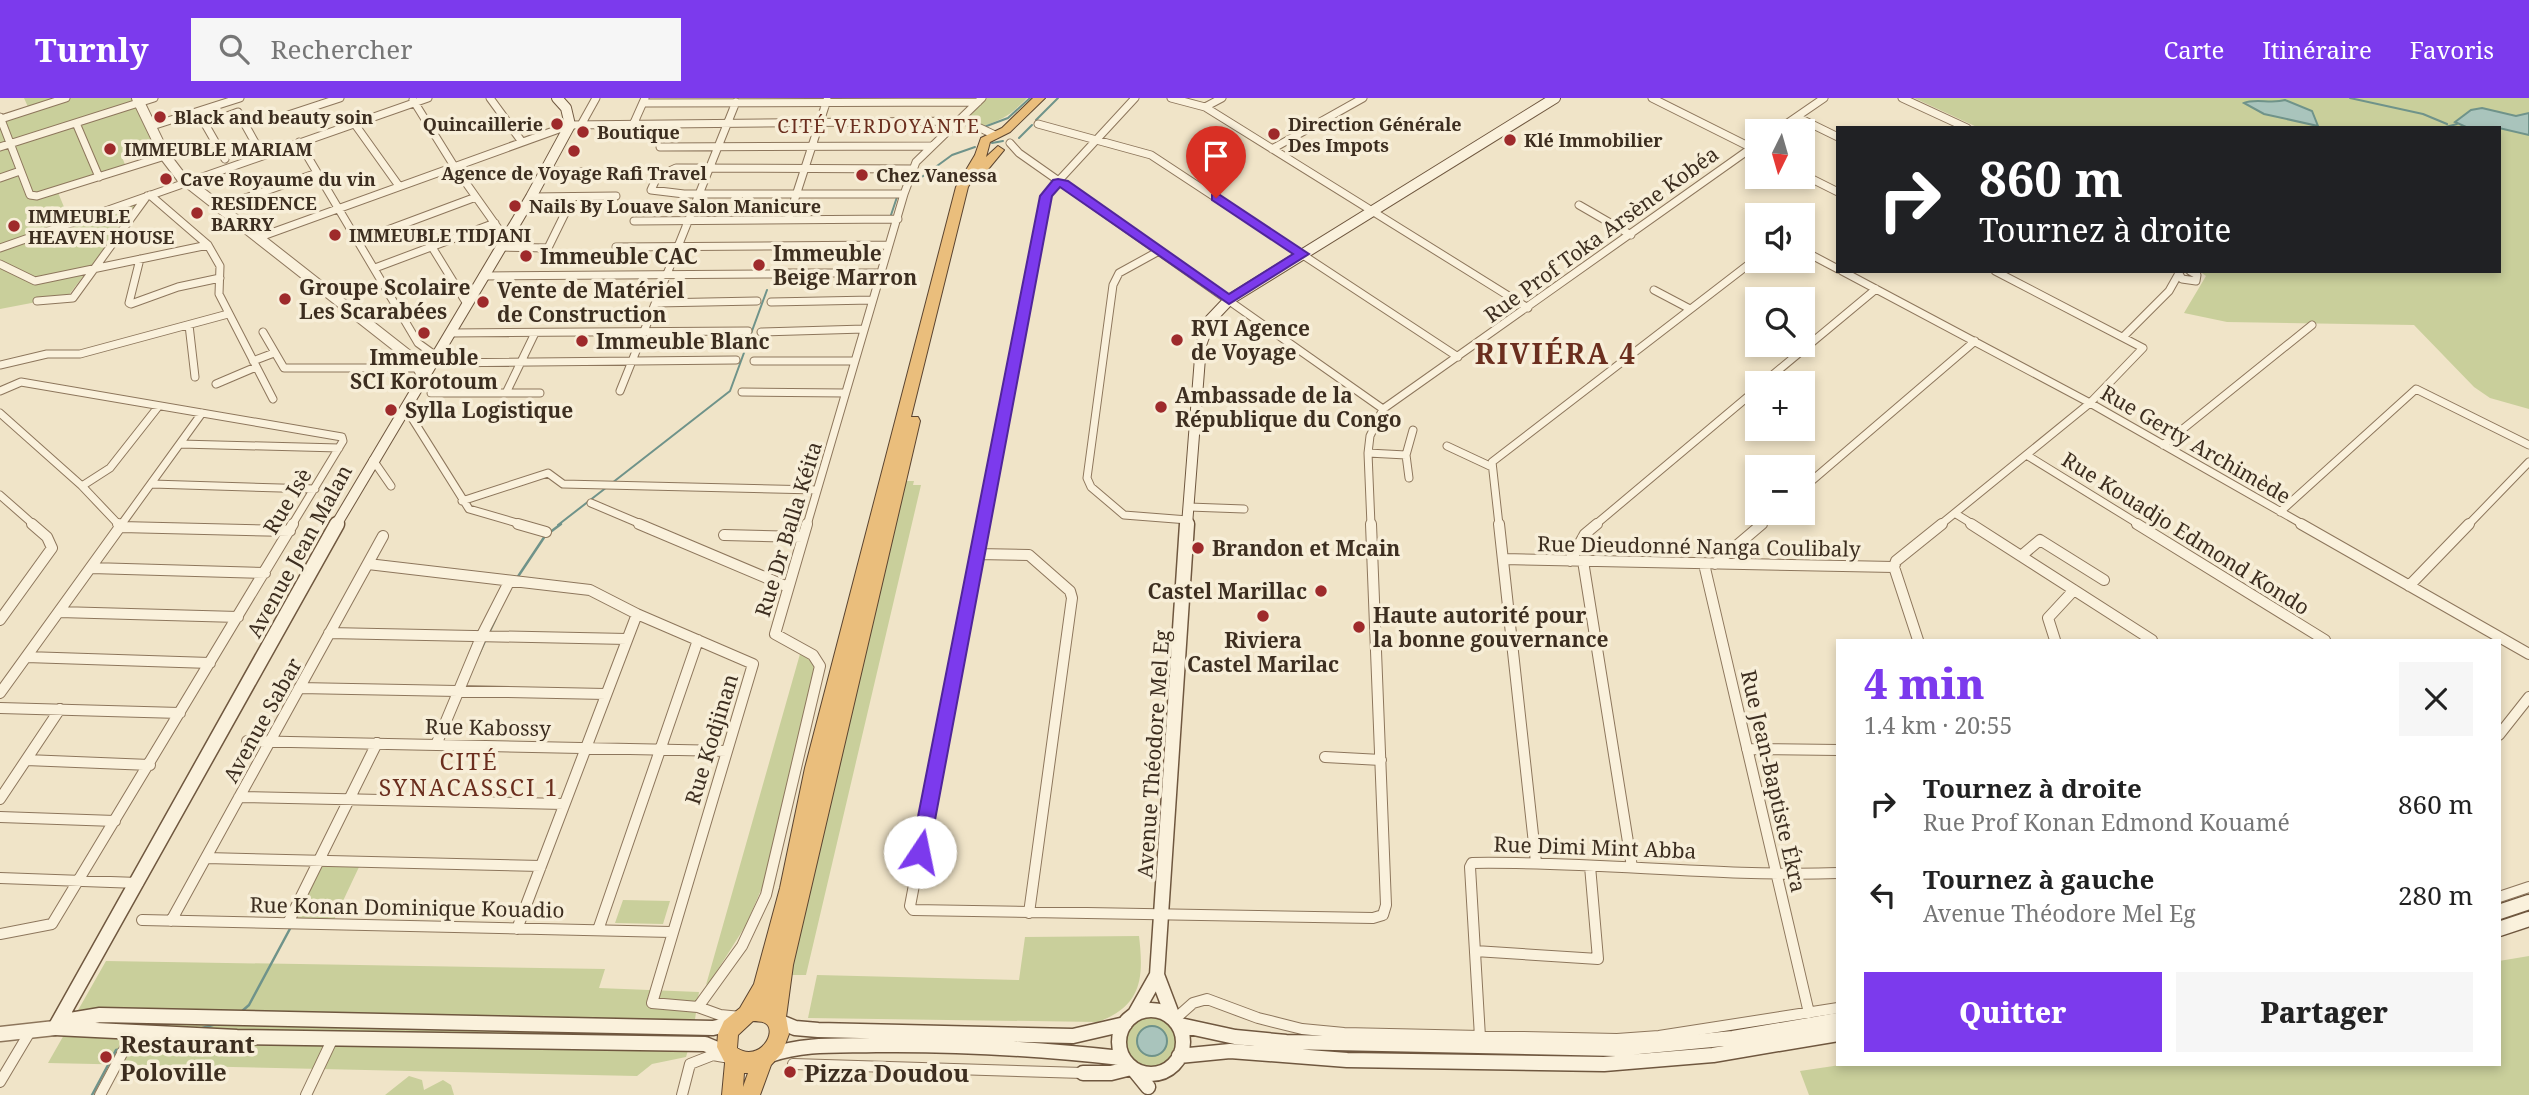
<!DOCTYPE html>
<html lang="fr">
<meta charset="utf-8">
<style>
body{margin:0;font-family:"Noto Serif",serif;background:#f6f6f6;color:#222;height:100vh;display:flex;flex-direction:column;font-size:26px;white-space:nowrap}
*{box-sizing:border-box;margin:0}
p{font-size:23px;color:#767676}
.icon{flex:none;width:38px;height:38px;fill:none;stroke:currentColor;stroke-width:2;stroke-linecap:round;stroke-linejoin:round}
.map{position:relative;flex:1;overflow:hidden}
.sheet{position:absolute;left:1836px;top:541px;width:665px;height:427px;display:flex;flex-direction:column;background:#fff;border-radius:0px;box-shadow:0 4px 10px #0003}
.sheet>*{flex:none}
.guide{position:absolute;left:1836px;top:28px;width:665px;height:147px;border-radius:0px;box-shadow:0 4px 10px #0003;background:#202124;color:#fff;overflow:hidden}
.needle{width:46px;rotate:185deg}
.buttons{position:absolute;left:1745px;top:21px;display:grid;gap:14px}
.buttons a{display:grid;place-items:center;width:70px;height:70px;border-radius:0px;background:#fff;box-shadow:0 4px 10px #0003;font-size:35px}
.pin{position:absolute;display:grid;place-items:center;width:60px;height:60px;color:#fff;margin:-72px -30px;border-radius:50% 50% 50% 0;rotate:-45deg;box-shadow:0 0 7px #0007}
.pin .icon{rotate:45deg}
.me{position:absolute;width:77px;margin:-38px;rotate:11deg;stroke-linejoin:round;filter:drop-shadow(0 0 5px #0008)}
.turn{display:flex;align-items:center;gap:24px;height:147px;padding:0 28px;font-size:32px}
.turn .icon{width:91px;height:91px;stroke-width:2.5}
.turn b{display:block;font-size:49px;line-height:60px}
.round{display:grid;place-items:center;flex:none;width:74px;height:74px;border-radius:0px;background:#f6f6f6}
.overview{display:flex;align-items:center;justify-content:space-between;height:119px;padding:0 28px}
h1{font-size:42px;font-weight:800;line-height:52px;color:#7c3aed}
.action{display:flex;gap:14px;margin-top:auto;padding:14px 28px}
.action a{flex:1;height:80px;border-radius:0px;background:#7c3aed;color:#fff;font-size:28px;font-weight:800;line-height:80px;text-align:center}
.action a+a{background:#f6f6f6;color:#222}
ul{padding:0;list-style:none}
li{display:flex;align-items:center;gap:21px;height:91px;padding:0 28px}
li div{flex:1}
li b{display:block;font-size:26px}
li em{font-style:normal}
header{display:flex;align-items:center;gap:42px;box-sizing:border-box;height:98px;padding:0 35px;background:#7c3aed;color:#fff}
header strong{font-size:33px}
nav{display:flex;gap:38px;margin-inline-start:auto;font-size:24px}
.search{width:490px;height:63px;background:#f6f6f6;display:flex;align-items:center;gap:18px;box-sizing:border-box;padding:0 24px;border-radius:0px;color:#767676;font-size:26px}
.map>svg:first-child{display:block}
.green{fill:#c9cf9b}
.water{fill:#a9c4bc;stroke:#6f938a;stroke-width:2}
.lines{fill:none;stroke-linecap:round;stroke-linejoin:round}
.stream-far1{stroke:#6f938a;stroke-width:2}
.stream{stroke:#6f938a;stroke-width:2.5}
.minor-far1-casing{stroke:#8d765c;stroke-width:9}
.minor-casing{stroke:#8d765c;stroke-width:12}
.tertiary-far1-casing{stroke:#8d765c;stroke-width:12}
.tertiary-casing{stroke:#8d765c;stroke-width:17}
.secondary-far1-casing{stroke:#6f573f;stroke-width:12}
.secondary-casing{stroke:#6f573f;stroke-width:17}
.trunk-casing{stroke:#5b4430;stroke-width:2}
.minor-far1{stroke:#faf1dc;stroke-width:7}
.minor{stroke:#faf1dc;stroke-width:10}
.tertiary-far1{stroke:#faf1dc;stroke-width:10}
.tertiary{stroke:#faf1dc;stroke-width:14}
.secondary-far1{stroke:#faf1dc;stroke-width:10}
.secondary{stroke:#faf1dc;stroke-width:14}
.trunk{fill:#eabe7c;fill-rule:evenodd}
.route{fill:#7c3aed;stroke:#51269a;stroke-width:2}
.poi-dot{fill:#9e2a2b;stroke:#f7eed8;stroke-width:2.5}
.labels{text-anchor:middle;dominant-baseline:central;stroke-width:7;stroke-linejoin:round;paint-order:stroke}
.far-poi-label{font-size:18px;font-weight:bold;fill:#3d2e20;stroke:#f7eed8;text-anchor:start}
.far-neighbourhood-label{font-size:19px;letter-spacing:2px;fill:#6b2e1e;stroke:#f7eed8}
.street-label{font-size:21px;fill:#3d2e20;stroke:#f7eed8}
.poi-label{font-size:21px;font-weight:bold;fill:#3d2e20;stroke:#f7eed8;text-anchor:start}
.neighbourhood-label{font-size:23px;letter-spacing:2px;fill:#6b2e1e;stroke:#f7eed8}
.near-poi-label{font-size:24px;font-weight:bold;fill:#3d2e20;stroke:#f7eed8;text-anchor:start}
.district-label{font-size:28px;font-weight:bold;letter-spacing:2px;fill:#6b2e1e;stroke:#f7eed8}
</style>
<header>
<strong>Turnly</strong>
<div class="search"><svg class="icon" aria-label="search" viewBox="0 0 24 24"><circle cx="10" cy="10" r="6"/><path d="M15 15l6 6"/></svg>Rechercher</div>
<nav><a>Carte</a><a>Itinéraire</a><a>Favoris</a></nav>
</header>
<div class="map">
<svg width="2529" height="997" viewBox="0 0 2529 997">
<rect width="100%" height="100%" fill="#f0e4c8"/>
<path class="green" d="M24 0H131L154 48 122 59 126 69 57 92 71 126 144 99 68 198 0 211V19L28 9Z
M986 0H1027C1013 15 1003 22 983 28L965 20Z
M1914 0H2529V311L2490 300 2474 289 2414 227 2227 224 2184 215 2206 178 2199 173H2499V30H1979Z
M905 383H914L913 387H921L806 877H787L808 804Z
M800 556 809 561 816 572 764 785 746 827 710 884 706 887Z
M321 768 359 769 334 822 295 821Z
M623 802 670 803 663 826 615 825Z
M1139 838C1144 880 1142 908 1098 924L808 920 817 877 1019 882 1025 839Z
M2529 858V997H1809L1800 973 1847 966H2499V863Z
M106 863 605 871 599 890 699 894 693 935 686 959 652 966 637 978 48 965Z
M1126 943a26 26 0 1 1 52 0a26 26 0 1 1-52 0Z
M409 978 422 982 424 992 443 982 451 987 454 997H385Z"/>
<path class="water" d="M2285 2 2312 13 2318 28 2264 16 2244 5C2254 0 2272 6 2285 2Z
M2482 10 2516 18 2529 15V37L2499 30 2466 29 2455 24 2471 12Z
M1137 943a15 15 0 1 1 30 0a15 15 0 1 1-30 0Z"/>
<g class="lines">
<path class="stream-far1" d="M2350 0 2423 16 2447 26
M1036 22 1058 0
M984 29 1008 20 1030 0
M2442 30 2457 26
M1019 40 1032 27
M992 45 1003 43
M915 84 952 57 975 49
M890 120 898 96
M612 385 730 293 767 192
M558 427 607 389"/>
<path class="stream" d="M517 480 545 438 561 426
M488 537 496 520
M479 556 485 543
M241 914 249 907 292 827
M199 931 216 926
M128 949 159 941
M131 952 199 953
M92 997 116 952 122 951"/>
<defs>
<path id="minor-far1" d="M490 0 522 44
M1171 0 1205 9 1528 210
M1652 0 1754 51
M1902 0 1967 30
M413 2 454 68 505 140
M643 5 978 4
M1205 9 1222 0
M0 19 30 97 37 98 165 58
M1797 19 1838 39
M279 20 340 0
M1 21 66 0
M76 25 99 79
M354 25 399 88
M1038 26 1151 57 1458 259
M581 27 596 0
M633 27 645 0
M152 28 240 0
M1776 33 1824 0
M299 44 418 245 436 258
M1010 45 1019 55 1383 311
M0 49 154 0
M660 49 931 48
M1272 51 1363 0
M225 61 205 26 238 14 262 57
M545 73 587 74
M1802 76 1838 94
M0 80 20 73
M904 96H684L651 92 657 79 676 70 913 71
M150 97 208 147 220 168 219 196 273 301
M531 99 616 98
M1579 107 1631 137
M220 109 317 75
M788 122 827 2
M634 123 898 121
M260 139 570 27 965 23 995 37
M358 143 476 99
M432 149 467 206
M500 149 548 150 573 99
M616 149 889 147
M0 150 428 0
M1802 152 1838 171
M1159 153 1119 175 1113 187 1087 380 1091 389 1124 417 1188 422
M140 161 129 205 131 206 178 189 220 180
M0 166 35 183 208 147
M375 170 495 125
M1842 173 2090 305 2304 427
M2178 174 2182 181 2196 183 2197 177 2190 173
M777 175H880
M483 178 772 176
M1654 192 1690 211
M37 203 73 200 147 98
M771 204 872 202
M656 205 757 203
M189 227 195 279
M263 234 284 270H421
M761 234 864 231
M450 235 748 233
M2124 238 2169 193 2178 177
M253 263 274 255
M754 263H854
M432 265 736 262
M0 267 47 256H80L228 216
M1763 285 1876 191
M216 286 256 269
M0 293 21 284 342 339 343 343 292 427
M620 293 736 4
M742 294 845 295
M431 295H506L535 235
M506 295H540
M405 309 469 411 524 427
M0 315 82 388 119 427
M180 346 339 350
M2163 347 2312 227
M1447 348 1492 369
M1368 355 1406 357
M2028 358 2140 427
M373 362 391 388
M1409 380 1406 357 1413 332
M152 386 315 391
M82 388 110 370 158 309
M1802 391 1975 243
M0 397 34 427
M462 403 548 375 563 386 817 392
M591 405 643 427
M1189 409 1244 411
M2280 414 2416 291 2529 347
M1956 416 1974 427
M121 427 202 315
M807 427 904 96 916 64 982 0
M983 427 1044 105 1051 91 1135 0
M1371 427 1368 355 1370 338 1383 311 1757 46
M1499 427 1492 364 1757 160
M1595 427 1757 291
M1760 427 1774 415
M1940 427 2090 305 2143 250 1995 173
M2468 427 2529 364"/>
<path id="minor" d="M118 426 121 429 290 433
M518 426 546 434
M639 426 788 489
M983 426 910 808 913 812 1373 820 1383 817 1386 807 1371 426
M1499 426 1536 764
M1971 426 2152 542
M2137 426 2325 542
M2301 426 2529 556
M724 437 803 439
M977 456 1029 457 1070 493 1072 500 1029 815
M2021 458 2040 442 2104 482
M1503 461 1894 469
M1570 463 1585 436 1597 426
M1583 463 1632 769
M368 466 590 492 637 516 753 566 652 905 698 909 720 917 741 919
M1704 466 1809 915
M1715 466 1762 426
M91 470 265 475
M2409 488 2469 426
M59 514 238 519
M0 522 52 450 47 439 32 426
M329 535 627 541
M1918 542 1894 469 1896 463 1942 426
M2055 542 2048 520 2074 492
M26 559 210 565
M299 590 606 596
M0 595 122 426
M0 610 180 615
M2499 637 2529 599
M247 643 727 653
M436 647 482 537 509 484
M1747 651 1838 652
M1325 659 1381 662
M26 662 150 667
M239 699 564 706
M0 701 60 611
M0 719 115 723
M206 760 541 768
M0 780 138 785
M2499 799 2529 789
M142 822 671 834
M171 823 383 438
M288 825 377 645
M517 831 637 516
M598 832 698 542
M0 836 52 826 293 426
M1475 853 1598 861 1590 768
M698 909 742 848 766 797 820 568 813 557 775 536 807 426
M1175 921 1193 905 1207 901 1258 920 1302 931 1344 935 1617 941 1659 938 1838 910
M1480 939 1470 769 1472 765C1594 763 1716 779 1838 775
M793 966 1083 975
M0 984 31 932
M100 997 133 935
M306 997 333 940
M682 997 690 966 713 957 724 959"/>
<path id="tertiary-far1" d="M137 0 165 58 181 79 414 262 423 279"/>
<path id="tertiary" d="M0 936 55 930"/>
<path id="secondary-far1" d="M336 427 531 99 570 27 566 10 557 0
M1187 427 1201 247 1210 222 1229 202 1555 0"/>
<path id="secondary" d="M2499 814 2529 804
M2499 831 2529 821
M1157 877 1173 919
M1119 944a32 32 0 1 1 64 0a32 32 0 1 1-64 0Z
M1135 916 1157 877 1187 426
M778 923 795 930 818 932 1073 938 1125 926
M1180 927 1235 939 1286 944 1617 951 1733 940 1838 922
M55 930 337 426
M55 930 70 922 100 917 713 930 735 925
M55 930 237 939 705 946 729 956
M770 957C806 945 838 948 876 947 958 946 1039 951 1121 960
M1179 958 1230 953 1347 962 1604 966 1713 957 1838 936
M1135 973 1148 989
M1083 975H1111L1131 970"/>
<path id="trunk" d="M1033 0H1045L1010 34 990 44 986 59 998 48 1004 52 985 75 977 74 968 89 911 319H918L920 323 793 867 786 919 789 936 782 955 771 967 760 997H722L725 965 717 949 718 936 724 923 740 910 754 886 780 790 805 670 956 89 975 57 981 40 1002 30ZM753 923C757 924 762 923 765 925 779 933 759 965 737 950L738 937ZM744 975H748L743 989Z"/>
</defs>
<use href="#minor-far1" class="minor-far1-casing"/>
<use href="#minor" class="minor-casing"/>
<use href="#tertiary-far1" class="tertiary-far1-casing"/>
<use href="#tertiary" class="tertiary-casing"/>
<use href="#secondary-far1" class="secondary-far1-casing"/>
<use href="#secondary" class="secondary-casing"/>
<use href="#trunk" class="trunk-casing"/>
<use href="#minor-far1" class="minor-far1"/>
<use href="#minor" class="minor"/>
<use href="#tertiary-far1" class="tertiary-far1"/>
<use href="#tertiary" class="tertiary"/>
<use href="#secondary-far1" class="secondary-far1"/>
<use href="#secondary" class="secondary"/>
<use href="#trunk" class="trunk"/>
</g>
<path class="route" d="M1058 81 1068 83 1229 196 1293 156 1212 102V97H1220L1309 156 1229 206 1060 89 1052 98 929 754 926 760 920 762 914 760 911 754 1040 98 1053 82Z"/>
<g class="poi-dot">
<circle cx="160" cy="19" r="7"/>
<circle cx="557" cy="26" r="7"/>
<circle cx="583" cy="34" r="7"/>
<circle cx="1274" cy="36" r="7"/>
<circle cx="1510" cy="42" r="7"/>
<circle cx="110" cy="51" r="7"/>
<circle cx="574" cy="53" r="7"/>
<circle cx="862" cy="77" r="7"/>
<circle cx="166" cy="81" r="7"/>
<circle cx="515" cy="108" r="7"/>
<circle cx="197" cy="115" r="7"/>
<circle cx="14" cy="128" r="7"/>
<circle cx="335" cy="137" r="7"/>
<circle cx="526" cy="158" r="7"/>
<circle cx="759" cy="167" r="7"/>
<circle cx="285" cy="201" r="7"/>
<circle cx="483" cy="204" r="7"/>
<circle cx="424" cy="235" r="7"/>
<circle cx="1177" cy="242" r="7"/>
<circle cx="582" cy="243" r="7"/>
<circle cx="1161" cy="309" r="7"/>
<circle cx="391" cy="312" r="7"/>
<circle cx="1198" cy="450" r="7"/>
<circle cx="1321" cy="493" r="7"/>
<circle cx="1263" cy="518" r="7"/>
<circle cx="1359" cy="529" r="7"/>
<circle cx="106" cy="959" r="7"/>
<circle cx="790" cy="974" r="7"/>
</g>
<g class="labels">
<g class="far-poi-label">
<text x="174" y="19">Black and beauty soin</text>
<text x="543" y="26" text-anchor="end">Quincaillerie</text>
<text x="1288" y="26">Direction Générale<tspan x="1288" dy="21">Des Impots</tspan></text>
<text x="597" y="34">Boutique</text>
<text x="1524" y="42">Klé Immobilier</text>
<text x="124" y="51">IMMEUBLE MARIAM</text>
<text x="574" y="75" text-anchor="middle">Agence de Voyage Rafi Travel</text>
<text x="876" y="77">Chez Vanessa</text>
<text x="180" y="81">Cave Royaume du vin</text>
<text x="211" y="105">RESIDENCE<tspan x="211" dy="21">BARRY</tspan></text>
<text x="529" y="108">Nails By Louave Salon Manicure</text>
<text x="28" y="118">IMMEUBLE<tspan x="28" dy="21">HEAVEN HOUSE</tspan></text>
<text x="349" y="137">IMMEUBLE TIDJANI</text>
</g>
<g class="far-neighbourhood-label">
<text x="879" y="28">CITÉ VERDOYANTE</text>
</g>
<g class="street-label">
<text transform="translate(1601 136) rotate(-36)">Rue Prof Toka Arsène Kobéa</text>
<text transform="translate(2196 346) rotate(30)">Rue Gerty Archimède</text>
<text transform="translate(287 403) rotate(-59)">Rue Isè</text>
<text transform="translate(788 431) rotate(-73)">Rue Dr Balla Kéita</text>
<text transform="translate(2186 435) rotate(32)">Rue Kouadjo Edmond Kondo</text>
<text transform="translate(1699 448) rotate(1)">Rue Dieudonné Nanga Coulibaly</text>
<text transform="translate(299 453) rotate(-61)">Avenue Jean Malan</text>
<text transform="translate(262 622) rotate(-61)">Avenue Sabar</text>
<text transform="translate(488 629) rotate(1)">Rue Kabossy</text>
<text transform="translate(711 641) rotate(-73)">Rue Kodjinan</text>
<text transform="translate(1153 656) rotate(-86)">Avenue Théodore Mel Eg</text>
<text transform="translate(1774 683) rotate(77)">Rue Jean-Baptiste Ékra</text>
<text transform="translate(1595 749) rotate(2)">Rue Dimi Mint Abba</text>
<text transform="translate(407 809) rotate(1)">Rue Konan Dominique Kouadio</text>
</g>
<g class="poi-label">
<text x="773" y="155">Immeuble<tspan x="773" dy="24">Beige Marron</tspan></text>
<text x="540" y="158">Immeuble CAC</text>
<text x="299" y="189">Groupe Scolaire<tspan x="299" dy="24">Les Scarabées</tspan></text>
<text x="497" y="192">Vente de Matériel<tspan x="497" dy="24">de Construction</tspan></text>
<text x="1191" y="230">RVI Agence<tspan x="1191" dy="24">de Voyage</tspan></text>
<text x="596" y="243">Immeuble Blanc</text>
<text x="424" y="259" text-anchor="middle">Immeuble<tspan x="424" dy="24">SCI Korotoum</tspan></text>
<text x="1175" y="297">Ambassade de la<tspan x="1175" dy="24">République du Congo</tspan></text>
<text x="405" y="312">Sylla Logistique</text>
<text x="1212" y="450">Brandon et Mcain</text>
<text x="1307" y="493" text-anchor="end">Castel Marillac</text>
<text x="1373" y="517">Haute autorité pour<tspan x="1373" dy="24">la bonne gouvernance</tspan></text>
<text x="1263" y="542" text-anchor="middle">Riviera<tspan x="1263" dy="24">Castel Marilac</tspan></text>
</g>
<g class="neighbourhood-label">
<text x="469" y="663">CITÉ<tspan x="469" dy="26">SYNACASSCI 1</tspan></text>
</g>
<g class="near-poi-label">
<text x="120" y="945">Restaurant<tspan x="120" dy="28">Poloville</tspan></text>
<text x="804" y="974">Pizza Doudou</text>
</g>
<g class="district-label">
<text x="1556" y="255">RIVIÉRA 4</text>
</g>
</g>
</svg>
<div class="buttons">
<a><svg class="needle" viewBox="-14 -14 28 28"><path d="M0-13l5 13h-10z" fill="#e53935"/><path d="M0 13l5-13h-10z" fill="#767676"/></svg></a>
<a><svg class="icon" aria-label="sound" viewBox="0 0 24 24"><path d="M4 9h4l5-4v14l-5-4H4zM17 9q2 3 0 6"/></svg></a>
<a><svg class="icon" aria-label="search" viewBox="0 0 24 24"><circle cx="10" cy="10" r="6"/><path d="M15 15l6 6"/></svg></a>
<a>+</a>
<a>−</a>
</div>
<div class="pin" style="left:1216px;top:100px;background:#d93025"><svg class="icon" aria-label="arrive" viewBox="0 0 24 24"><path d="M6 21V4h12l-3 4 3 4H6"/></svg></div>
<svg class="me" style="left:920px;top:754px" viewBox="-20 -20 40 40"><circle r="19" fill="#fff"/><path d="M0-13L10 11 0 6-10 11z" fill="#7c3aed"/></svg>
<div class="guide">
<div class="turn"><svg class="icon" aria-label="right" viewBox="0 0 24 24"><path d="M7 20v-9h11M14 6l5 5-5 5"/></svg><div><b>860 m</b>Tournez à droite</div></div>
</div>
<section class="sheet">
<div class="overview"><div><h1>4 min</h1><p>1.4 km · 20:55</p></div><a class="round"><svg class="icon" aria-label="close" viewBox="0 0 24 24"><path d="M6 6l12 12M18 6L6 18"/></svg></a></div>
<ul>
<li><svg class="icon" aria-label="right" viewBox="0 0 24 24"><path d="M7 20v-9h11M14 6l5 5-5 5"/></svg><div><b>Tournez à droite</b><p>Rue Prof Konan Edmond Kouamé</p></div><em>860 m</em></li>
<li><svg class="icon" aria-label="left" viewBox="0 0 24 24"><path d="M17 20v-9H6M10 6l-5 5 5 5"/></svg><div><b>Tournez à gauche</b><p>Avenue Théodore Mel Eg</p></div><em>280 m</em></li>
</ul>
<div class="action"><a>Quitter</a><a>Partager</a></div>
</section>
</div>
